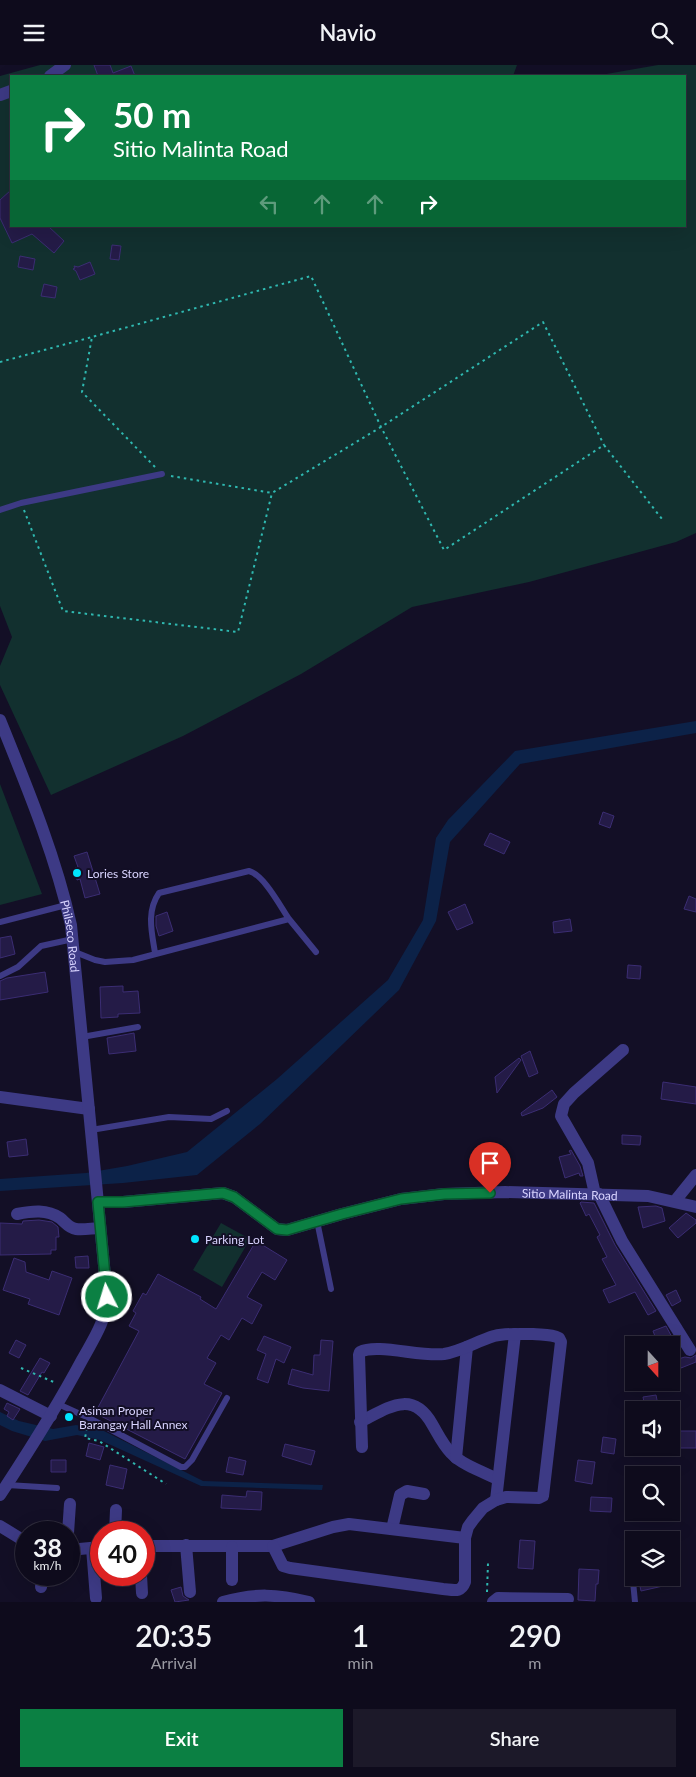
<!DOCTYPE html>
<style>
body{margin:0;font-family:Lato,sans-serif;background:#1c1929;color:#f1f3f6;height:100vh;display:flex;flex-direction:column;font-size:19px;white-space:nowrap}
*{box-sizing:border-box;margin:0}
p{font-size:16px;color:#9b9ba3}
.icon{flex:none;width:28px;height:28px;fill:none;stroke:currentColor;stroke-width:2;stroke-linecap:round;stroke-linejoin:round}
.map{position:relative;height:1537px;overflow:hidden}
.side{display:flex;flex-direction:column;background:#0e0b1c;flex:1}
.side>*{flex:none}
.hud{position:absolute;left:10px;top:10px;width:676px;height:152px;border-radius:0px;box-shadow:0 5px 20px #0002,0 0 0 1px #2e2b3b;background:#0b8043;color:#fff;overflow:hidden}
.needle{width:32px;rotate:159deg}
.tools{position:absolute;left:625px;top:1271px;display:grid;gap:10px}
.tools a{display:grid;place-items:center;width:55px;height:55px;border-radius:0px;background:#0e0b1c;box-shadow:0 5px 20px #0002,0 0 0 1px #2e2b3b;font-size:25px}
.speed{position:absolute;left:15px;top:1456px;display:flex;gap:10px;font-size:25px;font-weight:700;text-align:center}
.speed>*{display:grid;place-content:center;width:65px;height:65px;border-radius:50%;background:#0e0b1c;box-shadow:0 5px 20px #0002,0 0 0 1px #2e2b3b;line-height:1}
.speed small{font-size:12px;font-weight:400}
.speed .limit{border:8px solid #d22;background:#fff;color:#111}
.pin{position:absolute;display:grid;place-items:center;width:42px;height:42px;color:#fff;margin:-51px -21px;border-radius:50% 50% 50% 0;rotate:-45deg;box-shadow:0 0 5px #0007}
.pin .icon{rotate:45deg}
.me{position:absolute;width:55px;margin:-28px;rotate:355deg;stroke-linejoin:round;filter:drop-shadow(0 0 4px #0008)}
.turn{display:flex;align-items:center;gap:18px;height:105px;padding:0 20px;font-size:22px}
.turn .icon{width:65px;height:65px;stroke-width:2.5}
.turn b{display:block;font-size:35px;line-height:42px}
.lanes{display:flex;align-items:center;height:48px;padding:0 20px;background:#0003;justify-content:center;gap:25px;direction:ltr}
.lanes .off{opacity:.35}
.eta{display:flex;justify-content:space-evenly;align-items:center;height:85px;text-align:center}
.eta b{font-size:30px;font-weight:600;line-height:35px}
.cta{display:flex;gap:10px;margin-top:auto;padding:10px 20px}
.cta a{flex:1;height:58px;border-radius:0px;background:#0b8043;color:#fff;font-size:20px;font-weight:600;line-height:58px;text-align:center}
.cta a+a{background:#1c1929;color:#f1f3f6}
header{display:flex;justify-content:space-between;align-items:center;height:65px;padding:0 20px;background:#0e0b1c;font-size:22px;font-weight:600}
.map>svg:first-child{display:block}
.green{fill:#12302f}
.water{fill:#0c2248}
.building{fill:#241b47;stroke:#3b2d73}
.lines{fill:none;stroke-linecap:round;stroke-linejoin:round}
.path{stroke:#2fb8b0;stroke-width:2;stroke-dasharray:2.5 4;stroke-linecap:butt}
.service{stroke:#3d3a85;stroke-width:6}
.minor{stroke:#3d3a85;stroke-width:12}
.tertiary{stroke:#3d3a85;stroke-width:12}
.route-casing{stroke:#07532c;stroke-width:12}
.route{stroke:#0b8043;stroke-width:9}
.poi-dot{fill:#00e5ff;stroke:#130f26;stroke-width:2}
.labels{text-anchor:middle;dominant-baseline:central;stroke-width:4;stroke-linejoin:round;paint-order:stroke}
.poi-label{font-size:12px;fill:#d9d4ff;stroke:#130f26;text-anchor:start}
.street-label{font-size:12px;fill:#d9d4ff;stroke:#130f26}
</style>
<header><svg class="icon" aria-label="menu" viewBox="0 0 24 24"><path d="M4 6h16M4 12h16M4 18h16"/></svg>Navio<svg class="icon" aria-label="search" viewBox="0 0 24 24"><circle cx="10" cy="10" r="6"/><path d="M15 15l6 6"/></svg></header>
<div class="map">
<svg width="696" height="1537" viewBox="0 0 696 1537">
<rect width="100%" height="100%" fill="#130f26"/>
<path class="green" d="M40 0H517L513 11H11V161H685V11H595L658 0H696V468L676 477 529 517 412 542 301 609 183 671 51 730 0 620V601L12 572 0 541V11Z
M0 719 42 829 0 840Z
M221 1158 250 1174 222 1222 193 1205Z"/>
<path class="water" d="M696 656V668L520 699 450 777 436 856 399 925 260 1059 197 1110 123 1118 0 1126V1114L86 1108 127 1101 187 1087 277 1014 388 915 423 855 436 773 448 755 515 686Z
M0 1347 19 1356 53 1364 76 1360 102 1365 203 1416 323 1420 322 1425 201 1421 100 1375 77 1370 45 1376 12 1366 0 1360Z"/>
<path class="building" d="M94 0H110L113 8 131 1 135 11H98Z
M11 125V161H48L64 176 54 188 32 169 12 178 0 153V135Z
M112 180 121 181 119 195 110 194Z
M20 191 35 194 33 205 18 202Z
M90 197 95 209 80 215 76 206 73 204 75 203 74 201 78 202Z
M44 219 57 222 55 233 41 231Z
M603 747 614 751 610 763 599 759Z
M490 768 510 777 504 789 484 780Z
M87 787 100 829 85 833 80 814 77 815 75 803 78 802 74 791Z
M689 831 696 834V847L684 844Z
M465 839 473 858 457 865 448 847Z
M167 847 173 866 159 871 156 861V851Z
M570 854 572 866 554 868 553 857Z
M11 871 15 889 0 893V873Z
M628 900 641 901 640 914 627 913Z
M45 907 48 927 0 935V916L7 913Z
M123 921V927L138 926 140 948 118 949V952L101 953 100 922Z
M134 968 136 986 109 989 107 973Z
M530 986 538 1008 529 1012 521 991Z
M519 993 521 995 497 1028 495 1012Z
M663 1017 696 1022V1039L661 1034Z
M552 1025 557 1032 543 1043 522 1051 521 1048Z
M622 1070 641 1071 640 1080 622 1079Z
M26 1074 28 1090 9 1092 7 1077Z
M571 1085 580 1101 583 1111H580L579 1108 565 1113 559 1092 571 1089 569 1086Z
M581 1137 594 1138 615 1180 656 1246 648 1250 635 1227 609 1238 603 1225 616 1220 602 1194 607 1192 597 1172 600 1170 589 1149 586 1151 580 1138Z
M656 1141 662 1143 665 1156 643 1163 638 1142Z
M686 1148 696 1155V1158L678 1173 669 1163Z
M39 1155 52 1157 58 1162 59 1172H56V1185H51V1189L0 1190V1158L22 1159 23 1156Z
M256 1176 287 1195 275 1215 262 1207 247 1232 262 1240 252 1259 242 1253 229 1275 221 1270 207 1293 216 1298 204 1319 222 1328 185 1394 95 1348 139 1266 129 1261 136 1248 133 1246 143 1228 146 1230 158 1209 201 1232 200 1234 216 1244Z
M88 1191 89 1203H76L75 1192Z
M14 1193 25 1197 26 1207 49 1215 52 1206 72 1213 59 1250 28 1239 30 1234 3 1225Z
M676 1225 681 1236 672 1241 666 1230Z
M666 1261 674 1276 658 1279 653 1266Z
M264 1271 291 1282 284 1298 276 1294 268 1318 257 1314 266 1289 257 1285Z
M16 1275 26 1280 19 1293 9 1288Z
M321 1275 333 1276 329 1326 303 1323 288 1319 292 1304 313 1310 314 1290H320Z
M696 1290V1297L681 1303 678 1294 685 1292 691 1293Z
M40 1293 50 1298 44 1308 42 1307 28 1330 20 1326Z
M656 1330 658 1340 645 1342 643 1332Z
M7 1338 20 1344 13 1355 7 1351 9 1347 4 1344Z
M671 1366H696V1383H671Z
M603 1372 616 1374 614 1389 601 1387Z
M89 1378 104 1382 100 1395 86 1391Z
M285 1379 315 1386 311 1400 282 1391Z
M229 1392 246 1396 243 1410 226 1407Z
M51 1395H66V1407H51Z
M578 1395 595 1397 592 1419 575 1416Z
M110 1400 127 1404 123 1424 106 1420Z
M247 1426 262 1427 261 1445 221 1443 222 1430 246 1432Z
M591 1432 612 1433 611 1447 590 1446Z
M520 1475 535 1476 533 1504 518 1503Z
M579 1504 599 1505 598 1519H596L595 1536 578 1535Z
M638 1512H661L663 1521 641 1526Z
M181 1522 183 1531 189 1535 175 1537 171 1525Z"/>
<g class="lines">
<path class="path" d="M0 297 92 272
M155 402 82 327 92 272 311 211 381 362 444 485 604 380 662 454
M171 411 272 428 381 362 543 257 604 380
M24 445 63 546 238 567 272 428
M21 1303 56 1318
M87 1363 85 1373 99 1376 166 1419
M487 1527 488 1498"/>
<path class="service" d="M0 445 21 438 162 409
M0 857 66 840
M75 887 95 895 105 897 133 895 289 854 316 887
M155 888C152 868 146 847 159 828L249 806C264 810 280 841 289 854
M0 911 18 902 41 881 73 874
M82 972 138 962
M91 1065 169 1052 211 1054 227 1046
M317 1156 331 1224
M58 1339 89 1353 181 1402H185L192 1395 227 1333
M7 1420 57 1423
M632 1506 635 1537"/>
<g class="minor">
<path d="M0 1032 89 1044"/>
<path d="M595 1129 588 1098 561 1051 564 1039 574 1028 623 985"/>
<path d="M599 1129 622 1176 690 1285"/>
<path d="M675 1136 696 1110"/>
<path id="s1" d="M98 1137H123L223 1128 234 1132 277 1164 287 1165 342 1149 401 1134 444 1129 505 1127 648 1131 696 1142"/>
<path d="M17 1149C32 1146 47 1144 60 1153 65 1157 69 1163 76 1164 84 1165 93 1163 100 1163"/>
<path d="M0 1325 51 1351"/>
<path d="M360 1357C388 1343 412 1324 432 1359 438 1369 443 1380 451 1388 462 1400 483 1407 498 1414"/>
<path d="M456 1393 467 1282"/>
<path d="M496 1435 515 1269"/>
<path d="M0 1461 26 1477"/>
<path d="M392 1464 400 1430 407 1426 424 1429"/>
<path d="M68 1468 70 1439"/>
<path d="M115 1468 116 1445"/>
<path d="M186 1480 190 1527"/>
<path d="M144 1481H273L333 1462 349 1459 465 1473"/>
<path d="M273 1481 283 1501 290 1503 443 1524C454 1525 461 1528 465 1517V1473L468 1462 473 1455 483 1443 496 1435 506 1432 539 1433 543 1431 561 1277 559 1273C551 1269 542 1270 533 1269 520 1269 507 1268 494 1271 477 1276 462 1286 444 1289 420 1292 377 1278 360 1287L359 1290 362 1382"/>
<path d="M232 1482V1515"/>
<path d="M92 1483 96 1533"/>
<path d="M69 1485 101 1482"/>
<path d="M141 1510 142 1528"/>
<path d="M41 1522 43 1510"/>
<path d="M223 1537C255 1528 277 1529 309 1537"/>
<path d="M493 1537 498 1533 568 1534"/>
</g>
<g class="tertiary">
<path d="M50 11 65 0"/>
<path d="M0 30 11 26"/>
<path id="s2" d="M0 655C27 722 55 789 71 860L107 1231C107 1255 93 1275 82 1295 57 1342 29 1386 0 1430"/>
</g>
</g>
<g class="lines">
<defs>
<path id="route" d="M107 1232 98 1137H123L223 1128 234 1132 277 1164 287 1165 342 1149 401 1134 444 1129 490 1128"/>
</defs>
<use href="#route" class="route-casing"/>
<use href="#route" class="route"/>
</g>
<g class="poi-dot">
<circle cx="77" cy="808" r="5"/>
<circle cx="195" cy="1174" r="5"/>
<circle cx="69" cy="1352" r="5"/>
</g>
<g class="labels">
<g class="poi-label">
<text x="87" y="808">Lories Store</text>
<text x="205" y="1174">Parking Lot</text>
<text x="79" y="1345">Asinan Proper<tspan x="79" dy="14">Barangay Hall Annex</tspan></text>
</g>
<g class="street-label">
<text stroke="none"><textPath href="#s2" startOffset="228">Philseco Road</textPath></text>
<text stroke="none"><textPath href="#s1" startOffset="488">Sitio Malinta Road</textPath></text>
</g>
</g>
</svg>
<div class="tools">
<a><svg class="needle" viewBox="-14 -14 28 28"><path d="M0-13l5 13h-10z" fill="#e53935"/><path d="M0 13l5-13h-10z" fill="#9b9ba3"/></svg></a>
<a><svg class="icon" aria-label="sound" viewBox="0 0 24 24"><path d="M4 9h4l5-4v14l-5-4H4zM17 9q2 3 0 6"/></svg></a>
<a><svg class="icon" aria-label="search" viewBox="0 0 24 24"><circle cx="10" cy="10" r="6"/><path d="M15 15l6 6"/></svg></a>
<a><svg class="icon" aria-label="layers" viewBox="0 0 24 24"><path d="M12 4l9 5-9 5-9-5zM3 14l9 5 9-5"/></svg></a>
</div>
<div class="speed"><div>38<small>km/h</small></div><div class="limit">40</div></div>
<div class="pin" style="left:490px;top:1128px;background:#d93025"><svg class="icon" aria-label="arrive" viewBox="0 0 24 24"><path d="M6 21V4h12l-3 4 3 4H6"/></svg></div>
<svg class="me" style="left:107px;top:1232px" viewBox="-20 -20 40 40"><circle r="17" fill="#0b8043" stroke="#fff" stroke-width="3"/><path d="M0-11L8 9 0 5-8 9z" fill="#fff"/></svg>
<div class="hud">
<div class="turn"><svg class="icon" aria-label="right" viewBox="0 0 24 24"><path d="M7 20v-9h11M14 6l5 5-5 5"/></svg><div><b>50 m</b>Sitio Malinta Road</div></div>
<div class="lanes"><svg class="icon off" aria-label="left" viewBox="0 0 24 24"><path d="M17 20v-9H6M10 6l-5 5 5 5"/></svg><svg class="icon off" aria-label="ahead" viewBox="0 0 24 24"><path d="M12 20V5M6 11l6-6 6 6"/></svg><svg class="icon off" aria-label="ahead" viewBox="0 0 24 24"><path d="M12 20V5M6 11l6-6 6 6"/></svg><svg class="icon" aria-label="right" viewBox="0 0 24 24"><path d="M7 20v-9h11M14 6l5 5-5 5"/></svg></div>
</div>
</div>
<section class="side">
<div class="eta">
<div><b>20:35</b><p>Arrival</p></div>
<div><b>1</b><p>min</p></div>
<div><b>290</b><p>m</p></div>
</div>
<div class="cta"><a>Exit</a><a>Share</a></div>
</section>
